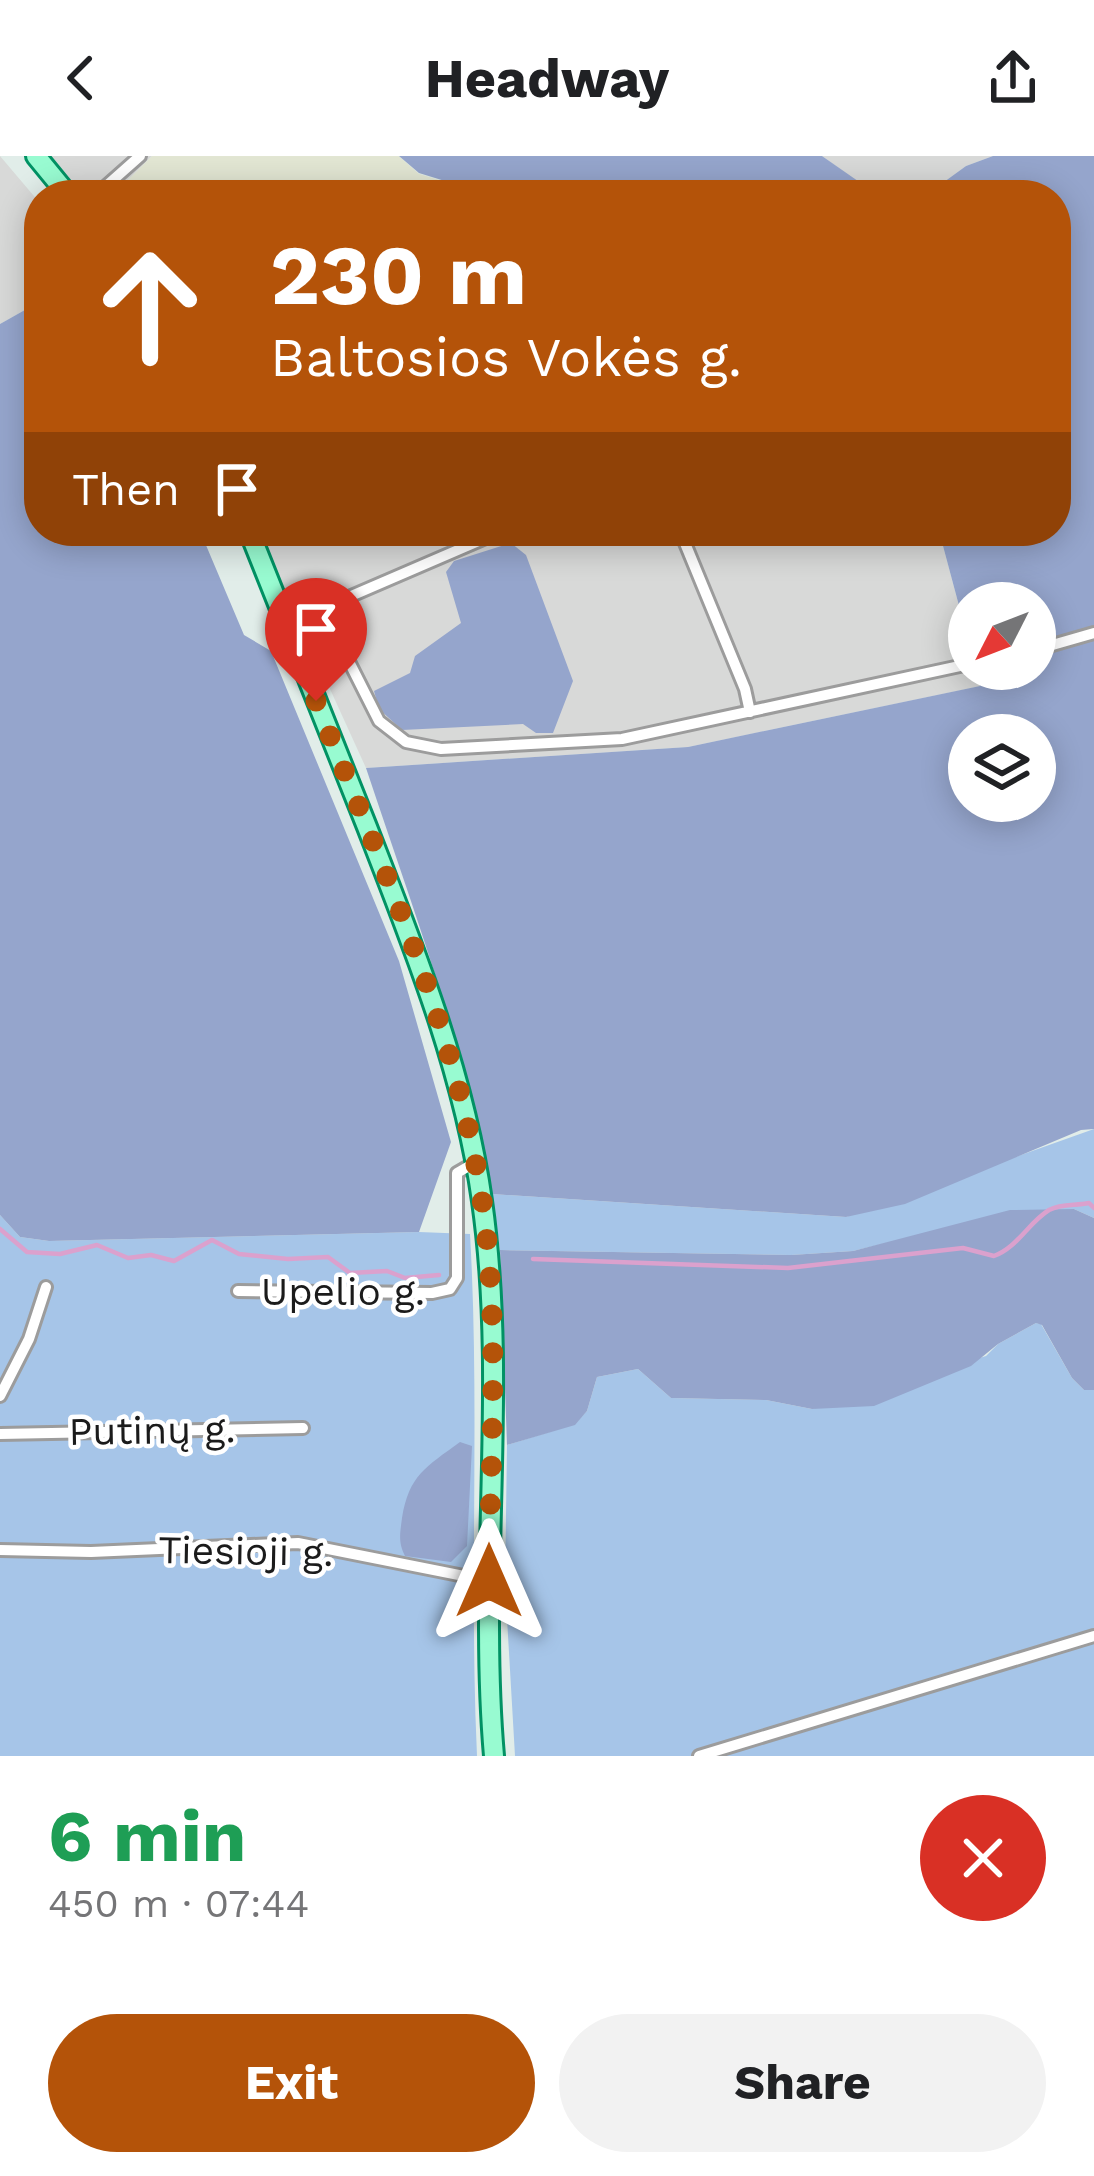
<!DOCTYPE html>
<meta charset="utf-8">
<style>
body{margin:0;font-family:"Work Sans",sans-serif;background:#f2f2f2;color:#202124;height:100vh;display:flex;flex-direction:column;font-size:45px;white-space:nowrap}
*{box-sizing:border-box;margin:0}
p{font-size:39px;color:#757577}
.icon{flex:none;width:66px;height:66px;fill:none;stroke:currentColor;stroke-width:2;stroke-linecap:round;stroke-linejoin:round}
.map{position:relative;height:1600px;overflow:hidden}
.panel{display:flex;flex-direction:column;background:#fff;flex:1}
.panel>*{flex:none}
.hud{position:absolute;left:24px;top:24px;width:1047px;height:366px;border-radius:48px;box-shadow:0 6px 30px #0003;background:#b45309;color:#fff;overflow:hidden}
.needle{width:78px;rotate:228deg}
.tools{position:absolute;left:948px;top:426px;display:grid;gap:24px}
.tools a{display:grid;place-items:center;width:108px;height:108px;border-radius:50%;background:#fff;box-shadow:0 6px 30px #0003;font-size:60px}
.pin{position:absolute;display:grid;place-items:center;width:102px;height:102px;color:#fff;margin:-123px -51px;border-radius:50% 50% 50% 0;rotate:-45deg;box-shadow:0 0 12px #0007}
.pin .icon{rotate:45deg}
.me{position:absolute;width:132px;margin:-66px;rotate:0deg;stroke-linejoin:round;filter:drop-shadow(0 0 9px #0008)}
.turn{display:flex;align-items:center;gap:42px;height:252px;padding:0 48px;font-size:54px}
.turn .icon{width:156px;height:156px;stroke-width:2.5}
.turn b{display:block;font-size:84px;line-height:102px}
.then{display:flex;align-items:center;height:114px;padding:0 48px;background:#0003;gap:24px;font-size:45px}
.round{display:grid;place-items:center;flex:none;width:126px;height:126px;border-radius:63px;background:#f2f2f2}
.overview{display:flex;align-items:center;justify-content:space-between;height:204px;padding:0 48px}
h1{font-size:72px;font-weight:700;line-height:90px;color:#1e9e55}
.button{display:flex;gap:24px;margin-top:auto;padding:24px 48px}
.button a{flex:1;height:138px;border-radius:72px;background:#b45309;color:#fff;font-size:48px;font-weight:700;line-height:138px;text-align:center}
.button a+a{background:#f2f2f2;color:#202124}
header{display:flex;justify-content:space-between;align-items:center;height:156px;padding:0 48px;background:#fff;font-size:54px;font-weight:700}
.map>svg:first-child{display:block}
.residential{fill:#d8d9d8}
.industrial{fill:#e2e6d3}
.grass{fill:#a6c5e8}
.forest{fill:#95a5cc;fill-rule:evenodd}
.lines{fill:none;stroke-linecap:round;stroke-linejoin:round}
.stream{stroke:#dba1cd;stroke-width:4.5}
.minor-casing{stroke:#9c9c9c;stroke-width:16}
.primary-casing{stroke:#019264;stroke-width:24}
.minor{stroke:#fff;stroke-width:10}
.primary{stroke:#98fbd1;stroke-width:18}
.route{stroke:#b45309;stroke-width:21;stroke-dasharray:0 37.8}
.labels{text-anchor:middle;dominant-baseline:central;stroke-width:9;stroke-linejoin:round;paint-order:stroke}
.street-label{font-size:39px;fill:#1b1b1b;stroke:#fff}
</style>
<header><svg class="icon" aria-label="back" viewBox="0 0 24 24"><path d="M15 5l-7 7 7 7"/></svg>Headway<svg class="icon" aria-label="share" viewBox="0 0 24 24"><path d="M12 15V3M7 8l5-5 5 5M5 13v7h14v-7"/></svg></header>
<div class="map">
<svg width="1094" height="1600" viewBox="0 0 1094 1600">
<rect width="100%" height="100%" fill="#e1ede9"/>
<path class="residential" d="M0 0 39 46V146L0 168Z
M45 0H152L113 39H78Z
M822 0H993L966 10 926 39H876Z
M258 375H939L969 487V513H976L981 530 688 591 366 612Z"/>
<path class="industrial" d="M152 0H399L419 18 490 39H113Z"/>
<path class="grass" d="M1094 973V1062L1074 1053 911 1081 853 1095 791 1099 500 1094 492 1038 846 1061Z
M0 1059 20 1081 49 1085 419 1076 470 1078C480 1252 469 1426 477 1600H0Z
M1036 1167 1041 1168 1072 1222 1084 1234H1094V1600H515L505 1428 507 1289 575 1268 587 1255 597 1221 638 1213 671 1242 766 1244 812 1253 986 1200 998 1188Z"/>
<path class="forest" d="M399 0H822L878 39H669L667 36 490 39 419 17Z
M993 0H1094V973L1081 974 905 1048 846 1061 492 1038C465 892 413 753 366 612L688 591 980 530 976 513H1035V447H969V487L939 375H1056V39H926L966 10ZM969 579H1035V645H969Z
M39 146V375H200L244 479 271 495 399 805 451 986 419 1076 49 1085 20 1081 0 1059V168Z
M511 387 526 399 573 525 553 577H536L523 568 402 574 379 553 374 535 410 517 415 500 461 467 446 416 454 405Z
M1074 1053 1094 1062V1234H1084L1072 1222 1042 1169 1036 1167 998 1188 971 1210 874 1250 812 1253 766 1244 671 1242 638 1213 597 1221 587 1255 575 1269 507 1289 500 1094 791 1099 853 1095 1010 1054Z
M460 1286 472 1290 467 1390 451 1406 405 1400C398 1386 400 1378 402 1362 409 1319 426 1311 460 1286Z"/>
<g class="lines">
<path class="stream" d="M0 1073 27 1096 60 1098 97 1089 128 1102 151 1099 174 1105 212 1084 239 1098 288 1103 328 1101 350 1117 387 1115 405 1122 439 1119
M533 1103 788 1112 963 1092 994 1100C1018 1091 1028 1067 1049 1054 1062 1047 1075 1050 1089 1047L1094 1052"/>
<defs>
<path id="minor" d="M96 39 140 0
M680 375 745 533 750 556
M322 452 379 565 406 586 441 593 622 583 969 508
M286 468 502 375
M1035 494 1094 477
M238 1135 432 1137 450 1133 457 1122V1017L476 1006
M0 1240 29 1183 46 1131
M0 1278 303 1272
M0 1394 91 1396 298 1387 489 1425
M699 1600 1094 1480"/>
<path id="primary" d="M36 0 68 39
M249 375C289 474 327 573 367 671 414 792 464 916 482 1045 508 1228 478 1416 494 1600"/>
</defs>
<use href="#minor" class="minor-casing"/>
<use href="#primary" class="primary-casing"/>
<use href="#minor" class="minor"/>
<use href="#primary" class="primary"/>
</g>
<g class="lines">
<path class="route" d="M316 545C376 695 444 845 475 1004 503 1141 490 1286 489 1425"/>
</g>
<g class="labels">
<g class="street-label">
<text x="343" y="1135">Upelio g.</text>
<text transform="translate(152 1274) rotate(-1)">Putinų g.</text>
<text transform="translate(246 1395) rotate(1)">Tiesioji g.</text>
</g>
</g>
</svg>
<div class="tools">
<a><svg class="needle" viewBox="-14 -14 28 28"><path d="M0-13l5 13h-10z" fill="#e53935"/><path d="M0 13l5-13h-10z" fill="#757577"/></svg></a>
<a><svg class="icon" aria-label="layers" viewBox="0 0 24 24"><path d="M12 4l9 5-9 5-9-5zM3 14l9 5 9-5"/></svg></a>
</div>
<div class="pin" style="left:316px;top:545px;background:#d93025"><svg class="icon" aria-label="arrive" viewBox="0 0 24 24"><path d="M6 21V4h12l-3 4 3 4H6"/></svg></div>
<svg class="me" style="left:489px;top:1425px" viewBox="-20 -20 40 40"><path d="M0-17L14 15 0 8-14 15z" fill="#b45309" stroke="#fff" stroke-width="4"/></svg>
<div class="hud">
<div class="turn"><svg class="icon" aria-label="ahead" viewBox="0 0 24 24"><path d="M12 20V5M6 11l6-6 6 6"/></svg><div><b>230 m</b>Baltosios Vokės g.</div></div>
<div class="then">Then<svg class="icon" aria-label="arrive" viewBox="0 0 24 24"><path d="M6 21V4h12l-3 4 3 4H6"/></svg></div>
</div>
</div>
<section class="panel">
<div class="overview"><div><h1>6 min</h1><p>450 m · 07:44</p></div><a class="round" style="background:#d93025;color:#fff"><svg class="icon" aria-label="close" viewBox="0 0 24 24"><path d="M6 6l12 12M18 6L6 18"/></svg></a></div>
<div class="button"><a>Exit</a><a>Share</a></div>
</section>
